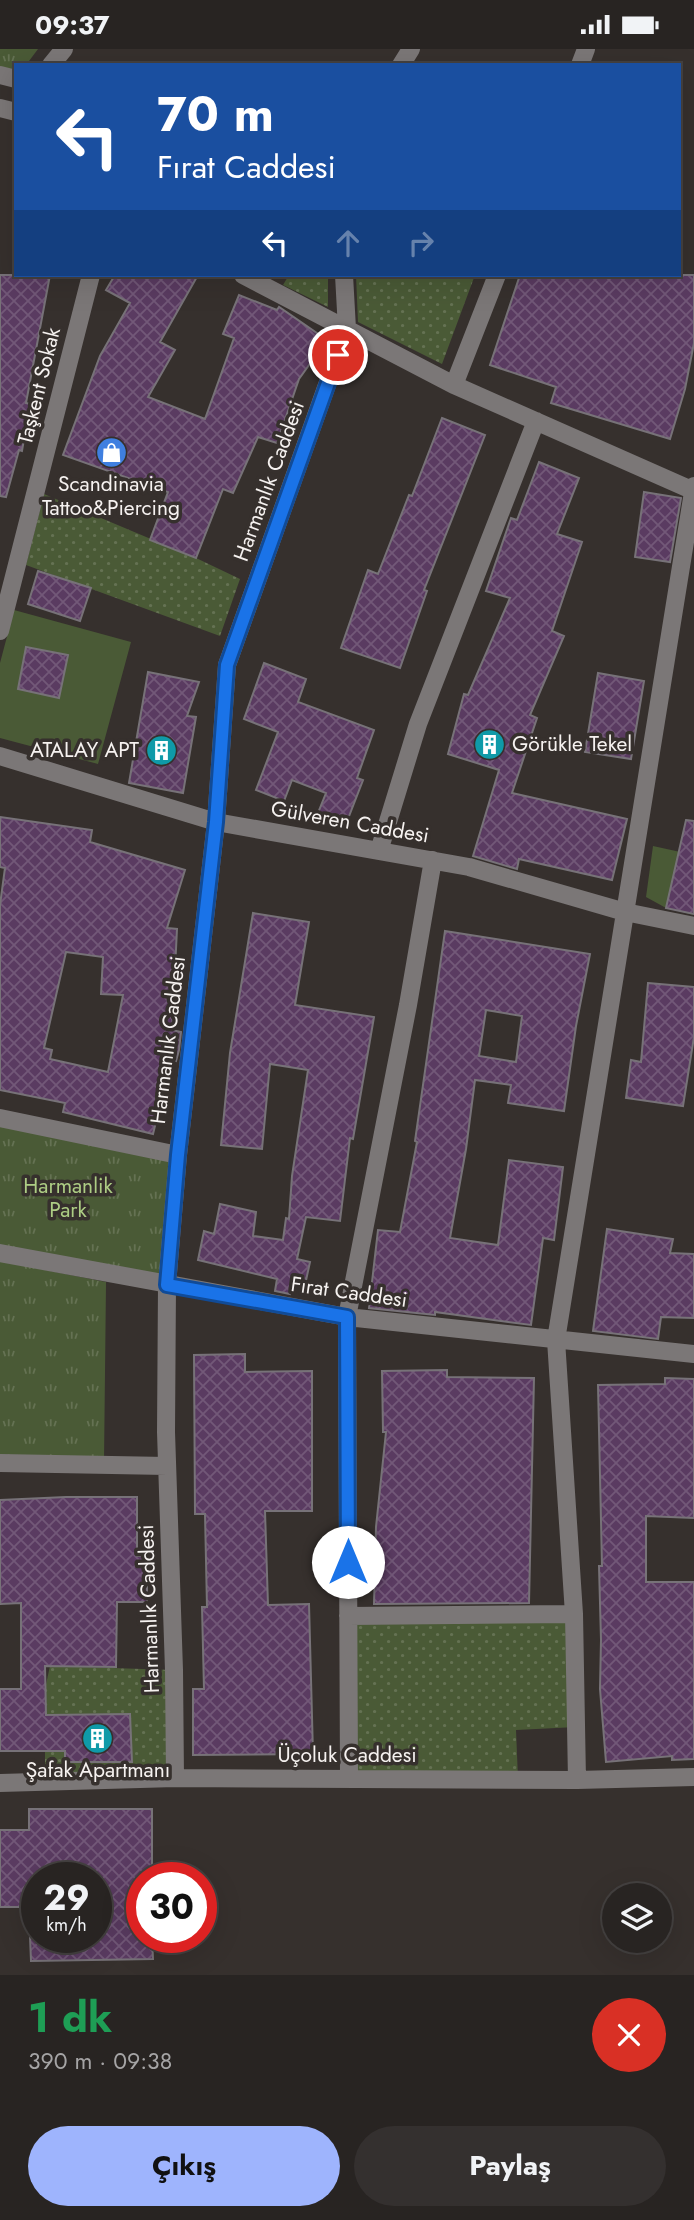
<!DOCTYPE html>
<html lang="tr">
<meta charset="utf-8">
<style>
body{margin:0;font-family:Jost,sans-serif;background:#34302f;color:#f1f3f6;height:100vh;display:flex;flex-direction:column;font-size:26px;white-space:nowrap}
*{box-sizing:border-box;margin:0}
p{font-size:23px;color:#a5a4a5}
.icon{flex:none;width:38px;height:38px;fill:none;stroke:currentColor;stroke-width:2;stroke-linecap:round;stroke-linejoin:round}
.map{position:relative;height:1926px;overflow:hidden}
.drawer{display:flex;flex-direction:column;background:#282422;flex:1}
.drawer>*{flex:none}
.hud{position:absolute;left:14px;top:14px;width:667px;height:214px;border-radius:0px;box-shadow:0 7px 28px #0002,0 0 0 2px #444140;background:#1a4fa0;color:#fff;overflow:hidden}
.tools{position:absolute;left:602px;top:1834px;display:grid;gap:14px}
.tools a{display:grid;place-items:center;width:70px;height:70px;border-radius:50%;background:#282422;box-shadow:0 7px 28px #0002,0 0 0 2px #444140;font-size:35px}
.speed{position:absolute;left:21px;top:1813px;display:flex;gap:14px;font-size:35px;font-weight:700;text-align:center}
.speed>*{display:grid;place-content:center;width:91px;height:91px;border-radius:50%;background:#282422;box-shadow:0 7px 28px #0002,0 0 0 2px #444140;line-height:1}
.speed small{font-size:18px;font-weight:400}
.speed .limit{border:10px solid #d22;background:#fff;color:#111}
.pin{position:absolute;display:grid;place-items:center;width:60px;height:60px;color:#fff;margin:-30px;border:4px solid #fff;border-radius:50%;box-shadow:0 2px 7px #0007}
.me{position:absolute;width:77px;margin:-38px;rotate:0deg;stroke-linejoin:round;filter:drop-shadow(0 0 5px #0008)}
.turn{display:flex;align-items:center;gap:24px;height:147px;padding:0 28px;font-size:32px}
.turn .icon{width:91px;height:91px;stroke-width:2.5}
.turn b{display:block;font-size:49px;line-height:60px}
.lanes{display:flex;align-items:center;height:66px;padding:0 28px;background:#0003;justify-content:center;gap:35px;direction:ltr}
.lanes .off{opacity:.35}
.round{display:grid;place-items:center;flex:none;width:74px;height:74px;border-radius:37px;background:#34302f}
.overview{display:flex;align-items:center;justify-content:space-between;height:119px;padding:0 28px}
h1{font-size:42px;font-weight:700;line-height:52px;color:#1e9e55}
.primary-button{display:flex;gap:14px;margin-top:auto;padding:14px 28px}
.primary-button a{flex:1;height:80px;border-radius:42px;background:#9eb4fd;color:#111;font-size:28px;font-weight:700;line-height:80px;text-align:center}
.primary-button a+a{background:#34302f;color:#f1f3f6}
.status{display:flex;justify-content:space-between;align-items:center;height:49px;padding:0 35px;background:#282422;direction:ltr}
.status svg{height:19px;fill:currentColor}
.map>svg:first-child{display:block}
.grass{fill:url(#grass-dots)}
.park{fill:url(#park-tufts)}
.garden{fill:#4a5a36}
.building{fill:url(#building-cross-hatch);stroke:#777278;stroke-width:2;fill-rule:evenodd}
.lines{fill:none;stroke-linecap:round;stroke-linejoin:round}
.minor{stroke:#7b7777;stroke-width:18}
.route-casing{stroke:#114b97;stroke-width:18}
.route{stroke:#1a73e8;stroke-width:12}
.labels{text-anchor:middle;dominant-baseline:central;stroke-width:7;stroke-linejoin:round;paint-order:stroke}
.street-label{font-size:21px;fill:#f6f2f0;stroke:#36302d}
.poi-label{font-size:21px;fill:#f6f2f0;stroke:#36302d}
.park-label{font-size:21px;fill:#adcd84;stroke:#36302d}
</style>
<div class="status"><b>09:37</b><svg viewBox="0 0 49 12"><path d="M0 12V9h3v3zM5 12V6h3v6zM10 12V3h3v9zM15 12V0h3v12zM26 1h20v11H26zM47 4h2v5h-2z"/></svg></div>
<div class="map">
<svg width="694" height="1926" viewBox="0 0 694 1926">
<defs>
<pattern id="grass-dots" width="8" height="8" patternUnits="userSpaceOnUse" patternTransform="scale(1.75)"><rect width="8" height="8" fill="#4a5a36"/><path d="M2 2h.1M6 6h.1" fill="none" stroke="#657253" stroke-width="1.8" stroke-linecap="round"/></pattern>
<pattern id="park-tufts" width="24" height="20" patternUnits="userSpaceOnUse" patternTransform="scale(1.75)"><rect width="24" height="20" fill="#4a5a36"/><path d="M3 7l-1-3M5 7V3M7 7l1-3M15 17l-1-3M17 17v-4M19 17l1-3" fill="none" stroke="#657253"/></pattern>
<pattern id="building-cross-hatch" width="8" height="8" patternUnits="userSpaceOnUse" patternTransform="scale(1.75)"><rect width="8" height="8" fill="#5a3b61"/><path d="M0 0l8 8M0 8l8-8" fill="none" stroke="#725878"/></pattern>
</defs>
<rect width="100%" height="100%" fill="#36302d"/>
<path class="grass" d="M289 226H328V258L283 236Z
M356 226H475L442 315 358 273Z
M44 445 196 509 240 530 220 587 26 516Z
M574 1565 576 1678 516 1681 518 1730 349 1728 348 1567Z
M50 1617 174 1621 175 1729 45 1733V1640Z"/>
<path class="park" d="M0 0H38L26 16H16V23L0 18Z
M0 1074 173 1109 163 1229 0 1199Z
M0 1212 106 1233 104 1411 0 1409Z"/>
<path class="garden" d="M14 561 131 593 98 715 0 689V614Z
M653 797 694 806V866L666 859 646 848Z"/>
<path class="building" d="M0 226H50L26 354 30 355 22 402 19 401 6 448 0 447Z
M115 226H198L160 293 175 301 148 348 205 370 234 289 223 285 239 246 277 261 279 258 327 291 299 330 277 394 258 388 233 444 223 440 196 509 150 491 168 443 63 406 100 307 130 254 106 241Z
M520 226H694V294L685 340 670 390 551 354 556 338 490 316Z
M442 369 485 386 424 541 427 542 400 619 341 599 368 521 378 525 409 446 412 447Z
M539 413 579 429 557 485 582 493 552 582 564 587 530 666 537 669 512 744 627 770 612 831 519 810 517 820 473 807 499 721 448 705 464 645 468 646 510 549 486 542 511 469 517 471Z
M644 443 681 449 670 513 635 508Z
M38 522 91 539 80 572 28 555Z
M26 598 68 606 59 649 18 640Z
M264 614 306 630 298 653 374 681 357 729 363 731 346 775 318 764 326 744 292 731 284 752 256 741 278 683 244 670Z
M148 623 199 633 187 667 196 668 183 744 129 734Z
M598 624 644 632 631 710 585 703Z
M0 768 92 781 90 793 185 821 167 879 177 880 172 981 181 983 179 1001 176 1012 171 1011 153 1085 63 1063 65 1054 0 1041V856L5 819 0 818ZM66 903 103 908 101 945 123 946 108 1023 50 1010 52 1001 44 999Z
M686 771 694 772V865L666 859Z
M253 864 309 873 295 956 374 968 353 1090 350 1089 340 1172 306 1168 297 1210 310 1213 305 1236 292 1233 290 1245 275 1242 277 1230 198 1211 204 1182 214 1185 220 1155 256 1163 253 1187 283 1191 286 1169 289 1170 292 1127 308 1021 270 1015 262 1100 221 1096 230 1004Z
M445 882 590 905 576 977 564 1062 508 1054 511 1036 475 1031 466 1100 450 1189 498 1196 509 1111 563 1118 554 1191 543 1189 531 1276 435 1263V1266L369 1259 378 1181 400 1183 417 1093 415 1092ZM486 961 522 967 516 1013 479 1007Z
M648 934 694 938V988L683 1057 626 1049 631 1011 641 1013Z
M607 1180 673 1190 670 1204 694 1205V1269L661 1268 658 1290 593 1282Z
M245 1305V1323L312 1322V1462H265L268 1556 309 1555 313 1705 193 1706V1640H204L202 1558H207L205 1465H195L194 1306Z
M447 1321V1328L534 1329 529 1554 374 1555 376 1478 386 1383H383L382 1322Z
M665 1329 694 1330V1469L646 1467V1533H694V1710L672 1711V1707L606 1713 600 1640 601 1591 599 1517H602L598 1336 665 1335Z
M66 1448H137V1507H147V1553H117L116 1618 45 1617 46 1666 130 1665 132 1713H65V1702H0V1640H21V1554L0 1555V1451Z
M29 1760H152V1828H142V1888H152L153 1910 31 1912 30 1888H96V1828H37V1858H0V1781H29Z"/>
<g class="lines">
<path class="minor" d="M51 16 64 0
M401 16 411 0
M580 16 586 0
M0 26 16 30
M0 59 16 63
M243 226 454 336 694 442
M454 336 497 226
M0 582 91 226
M0 707 216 773 469 818 625 863 694 877
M379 802 418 675 536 372
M0 1069 178 1106
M0 1204 347 1268 694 1305
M0 1414 167 1417
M348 1567 574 1565
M349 1728 347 1268 408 956 433 811
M175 1729 174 1621 166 1383 167 1236 178 1106 216 773 227 616 347 280 344 226
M577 1731 574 1565 556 1291 694 437
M0 1734 175 1729 577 1731 694 1728"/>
</g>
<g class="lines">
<defs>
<path id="route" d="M338 306 227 616 216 773 178 1106 167 1236 347 1268 348 1513"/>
</defs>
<use href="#route" class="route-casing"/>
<use href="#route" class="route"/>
</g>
<defs>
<symbol id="shop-disc" viewBox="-11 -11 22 22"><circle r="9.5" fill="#3f7fe0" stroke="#36302d"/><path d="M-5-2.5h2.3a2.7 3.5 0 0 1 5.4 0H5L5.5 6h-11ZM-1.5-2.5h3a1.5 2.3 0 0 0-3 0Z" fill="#fff"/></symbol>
<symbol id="building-disc" viewBox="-11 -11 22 22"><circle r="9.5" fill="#0f9aa8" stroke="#36302d"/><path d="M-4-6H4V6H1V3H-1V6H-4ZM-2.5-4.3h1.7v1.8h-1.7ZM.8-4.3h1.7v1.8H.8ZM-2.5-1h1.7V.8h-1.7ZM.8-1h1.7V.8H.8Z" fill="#fff"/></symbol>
</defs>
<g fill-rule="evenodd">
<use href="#shop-disc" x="94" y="386" width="35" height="35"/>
<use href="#building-disc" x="472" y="678" width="35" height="35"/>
<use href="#building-disc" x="144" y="684" width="35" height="35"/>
<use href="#building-disc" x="80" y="1672" width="35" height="35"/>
</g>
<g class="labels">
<g class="street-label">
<text transform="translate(39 337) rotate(-76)">Taşkent Sokak</text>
<text transform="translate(269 432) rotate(-70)">Harmanlık Caddesi</text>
<text transform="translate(350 773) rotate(10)">Gülveren Caddesi</text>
<text transform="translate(168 991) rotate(-83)">Harmanlık Caddesi</text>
<text transform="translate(349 1243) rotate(8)">Fırat Caddesi</text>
<text transform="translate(149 1560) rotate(-92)">Harmanlık Caddesi</text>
<text x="347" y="1706">Üçoluk Caddesi</text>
</g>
<g class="poi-label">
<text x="111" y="435">Scandinavia<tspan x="111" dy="24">Tattoo&amp;Piercing</tspan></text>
<text x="512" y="695" text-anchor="start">Görükle Tekel</text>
<text x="139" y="701" text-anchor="end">ATALAY APT</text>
<text x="98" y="1721">Şafak Apartmanı</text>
</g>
<g class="park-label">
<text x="68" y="1137">Harmanlik<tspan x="68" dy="24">Park</tspan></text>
</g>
</g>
</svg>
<div class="tools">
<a><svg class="icon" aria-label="layers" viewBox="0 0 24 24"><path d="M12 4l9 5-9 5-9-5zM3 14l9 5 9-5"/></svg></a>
</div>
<div class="speed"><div>29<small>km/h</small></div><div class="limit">30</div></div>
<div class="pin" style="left:338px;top:306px;background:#d93025"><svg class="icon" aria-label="arrive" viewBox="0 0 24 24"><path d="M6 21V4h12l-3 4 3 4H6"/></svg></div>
<svg class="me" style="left:348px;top:1513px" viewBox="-20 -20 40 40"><circle r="19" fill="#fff"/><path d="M0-13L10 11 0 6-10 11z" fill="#1a73e8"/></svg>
<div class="hud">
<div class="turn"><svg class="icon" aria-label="left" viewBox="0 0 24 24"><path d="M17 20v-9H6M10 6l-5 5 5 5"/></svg><div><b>70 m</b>Fırat Caddesi</div></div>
<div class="lanes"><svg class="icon" aria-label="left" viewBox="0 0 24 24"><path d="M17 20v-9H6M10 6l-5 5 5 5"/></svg><svg class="icon off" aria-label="ahead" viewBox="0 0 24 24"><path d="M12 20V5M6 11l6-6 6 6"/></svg><svg class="icon off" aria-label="right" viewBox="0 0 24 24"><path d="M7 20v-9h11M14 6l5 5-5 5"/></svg></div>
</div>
</div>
<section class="drawer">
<div class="overview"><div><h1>1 dk</h1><p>390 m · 09:38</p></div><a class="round" style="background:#d93025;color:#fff"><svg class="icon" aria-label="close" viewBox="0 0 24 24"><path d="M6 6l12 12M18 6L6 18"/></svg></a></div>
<div class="primary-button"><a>Çıkış</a><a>Paylaş</a></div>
</section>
